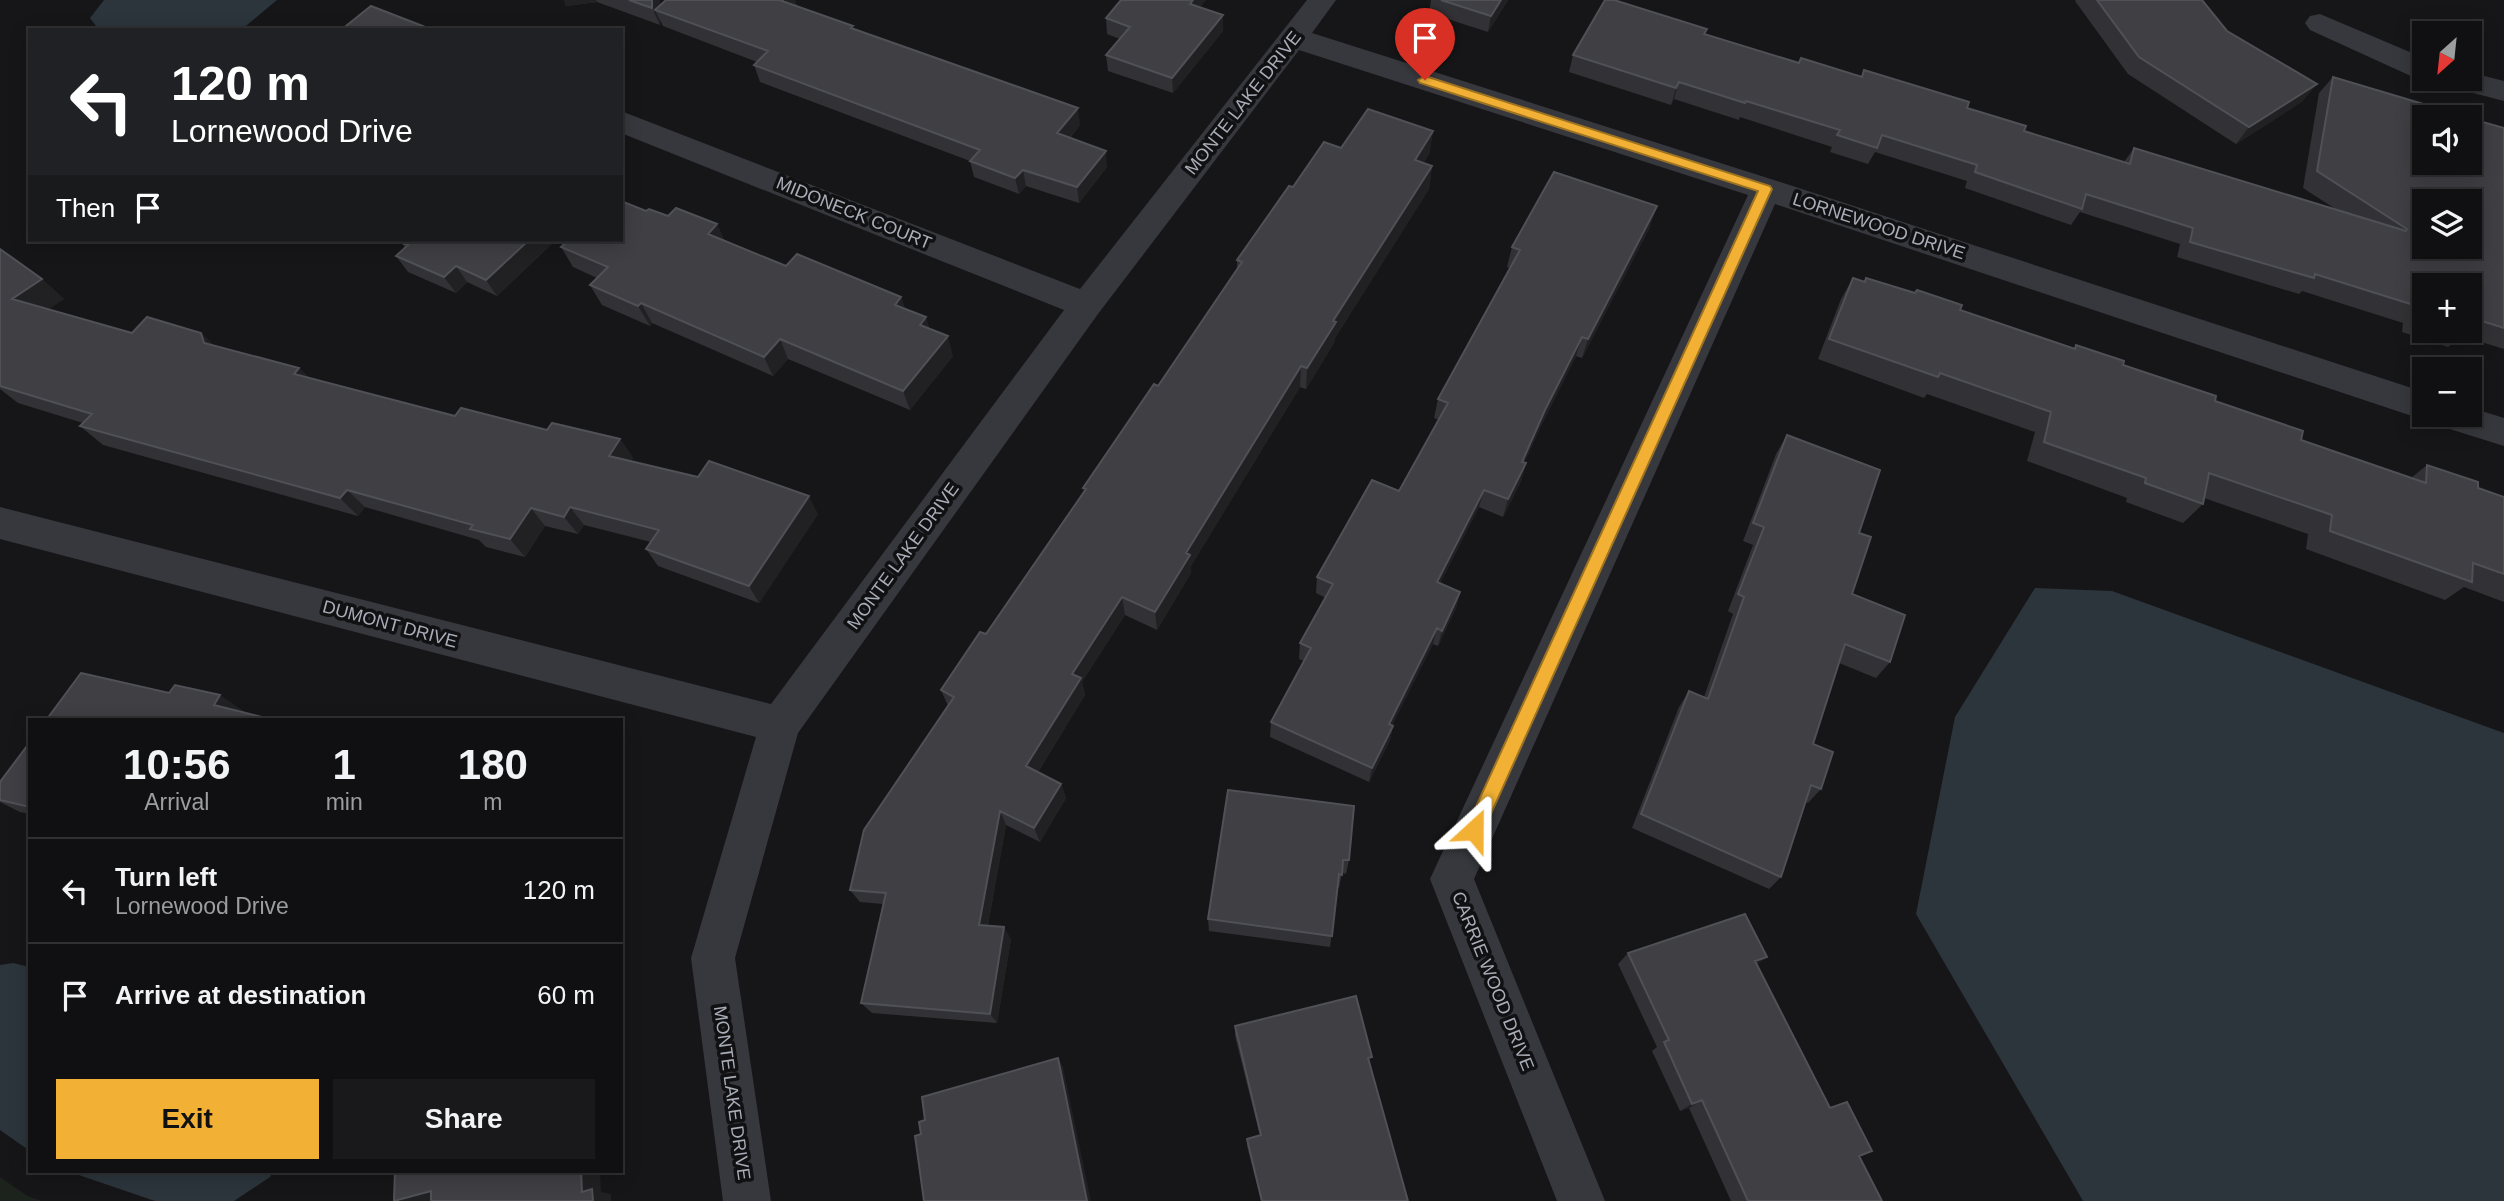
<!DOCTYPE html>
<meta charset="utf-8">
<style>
body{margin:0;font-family:Arial,sans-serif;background:#19191b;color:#f1f3f6;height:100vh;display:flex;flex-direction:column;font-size:26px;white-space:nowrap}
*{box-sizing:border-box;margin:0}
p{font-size:23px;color:#9c9d9f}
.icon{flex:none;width:38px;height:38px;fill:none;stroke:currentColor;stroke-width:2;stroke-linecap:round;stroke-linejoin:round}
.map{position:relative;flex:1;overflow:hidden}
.side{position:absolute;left:28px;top:718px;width:595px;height:455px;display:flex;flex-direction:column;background:#101012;border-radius:0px;box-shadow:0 4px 18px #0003,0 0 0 2px #303032}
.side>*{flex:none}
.guide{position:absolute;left:28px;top:28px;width:595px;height:214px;border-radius:0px;box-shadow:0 4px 18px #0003,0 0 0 2px #303032;background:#202124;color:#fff;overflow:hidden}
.needle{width:46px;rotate:207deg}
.tools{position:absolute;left:2412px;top:21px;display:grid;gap:14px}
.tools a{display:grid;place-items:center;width:70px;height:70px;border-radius:0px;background:#101012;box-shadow:0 4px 18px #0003,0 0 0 2px #303032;font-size:35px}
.pin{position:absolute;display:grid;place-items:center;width:60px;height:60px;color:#fff;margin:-72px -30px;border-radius:50% 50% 50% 0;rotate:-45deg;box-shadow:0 0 7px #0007}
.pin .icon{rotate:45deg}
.me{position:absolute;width:77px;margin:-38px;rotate:24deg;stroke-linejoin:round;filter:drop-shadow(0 0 5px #0008)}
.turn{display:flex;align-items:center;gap:24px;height:147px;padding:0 28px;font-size:32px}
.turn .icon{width:91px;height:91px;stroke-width:2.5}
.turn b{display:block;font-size:49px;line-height:60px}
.then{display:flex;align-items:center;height:66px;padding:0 28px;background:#0003;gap:14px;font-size:26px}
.eta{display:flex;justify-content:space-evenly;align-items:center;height:119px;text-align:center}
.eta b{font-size:42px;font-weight:700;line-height:49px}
.cta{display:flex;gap:14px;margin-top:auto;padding:14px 28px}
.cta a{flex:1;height:80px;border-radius:0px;background:#f2b134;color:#111;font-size:28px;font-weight:700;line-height:80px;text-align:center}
.cta a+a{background:#19191b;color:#f1f3f6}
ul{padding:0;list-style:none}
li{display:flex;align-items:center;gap:21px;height:105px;padding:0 28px;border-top:2px solid #303032}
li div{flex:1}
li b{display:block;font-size:26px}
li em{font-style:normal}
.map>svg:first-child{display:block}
.green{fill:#1c231d}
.water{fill:#2c353c}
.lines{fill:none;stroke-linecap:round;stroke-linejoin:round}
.street{fill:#37383d;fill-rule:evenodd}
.wall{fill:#323236;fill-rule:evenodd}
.shaded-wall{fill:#212124}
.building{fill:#3f3f44;stroke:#4f5156;stroke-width:2;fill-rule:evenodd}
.route{fill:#f2b134;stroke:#9d7322;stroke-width:2}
.labels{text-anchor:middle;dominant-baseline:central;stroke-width:7;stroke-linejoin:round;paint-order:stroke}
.street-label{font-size:18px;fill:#a8adb8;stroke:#111113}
</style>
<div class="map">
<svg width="2504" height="1201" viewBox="0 0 2504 1201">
<rect width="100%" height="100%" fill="#161618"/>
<path class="green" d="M0 1177 27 1196 42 1201H0Z"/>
<path class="water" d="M104 0H277L241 30H99L90 18Z
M2035 588 2112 591 2504 733V1201H2083L1916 914 1955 717Z
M13 963 30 967V1151L0 1130V965Z
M67 1171H273L270 1177 234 1201H155Z"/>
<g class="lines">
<path class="street" d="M1307 0H1336L1312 33 1777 181 2424 392V415H2469V407L2504 418V446L2437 425 2433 417 2424 420 1775 204 1474 879 1605 1201H1557L1430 879 1748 195 1299 50 1098 314 798 733 735 958 771 1201H723L691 958 756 737 0 539V507L771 704 1064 310 621 133V111L1080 289Z
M2320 14 2424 58V79H2428L2413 77 2310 30 2305 23 2310 16Z
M2469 72 2504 81V101L2446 86 2442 79H2469Z"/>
</g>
<path class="wall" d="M564 0H660V5L666 0H795L797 7 1080 125 1070 138 1107 167 1079 203 1026 186 1019 194 974 177 970 161 760 82 754 65 757 62 663 26 660 20V25L597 2 566 6Z
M1121 0H1206L1200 7 1223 15V31L1173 93 1108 71 1106 55 1120 39 1107 34 1106 18Z
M1431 0H1508L1488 32 1429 13Z
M2076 0H2202L2227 31 2303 101 2236 144 2128 74 2075 1Z
M1705 35 1799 63 1967 108 2024 131 2124 162 2134 148 2337 210 2303 188 2319 93 2333 77 2504 128V349L2462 336 2448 347 2402 332 2403 323 2302 291 2299 294 2177 257 2180 244 2080 212 2071 225 1965 188 1967 181 1875 152 1868 164 1830 152 1832 147 1740 117 1739 120 1674 99 1671 105 1569 72 1573 55ZM2424 285H2469V331H2424Z
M1433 131 1429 154 1423 163 1432 166 1429 189 1335 338 1334 343 1306 389 1300 387 1191 566V573L1157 630 1125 615 1082 682 1085 695 1038 772 1061 784 1066 798 1040 842 1006 825 988 925 1011 939 997 1023 872 1013 861 1003 883 904 860 902 850 890 948 706 941 690 986 634 1084 492 1083 488 1158 386 1237 270V260L1293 187 1341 148Z
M646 211 717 224 724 240 786 266 901 297 905 309 929 328 953 356 910 410 788 359 773 376 652 323 650 326 602 305 590 285 597 278 573 267 561 247Z
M1650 227 1582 358 1576 356 1540 428 1524 463H1526L1521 481 1503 517 1479 507 1440 583 1460 592 1456 608 1438 646 1433 644 1392 725 1393 726 1390 740 1369 782 1270 737 1271 722 1304 661 1299 659 1300 643 1326 598 1316 593 1317 577 1399 491 1439 420 1434 418 1438 399 1510 268 1507 267 1512 247Z
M405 240H556L497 296 467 282 456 293 408 272 396 256 405 248 402 243Z
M0 249 42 279 64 299 48 309 132 333H201L214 346 299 368 309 378 455 416 547 430 620 439 633 458 631 461 818 514 759 603 658 566 646 549 651 542 584 525 578 534 545 526 525 557 486 547 479 540 365 507 358 516 103 445 80 426 83 423 18 403 0 389Z
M1853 278 1864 282 1866 278 1915 293 1917 290 1960 310 2074 349 2076 345 2123 365 2215 401 2301 440 2411 478 2427 465 2478 488 2504 497V602L2464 587 2445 600 2306 549 2308 534 2204 498 2203 504 2183 523 2126 502 2127 498 2027 461 2035 432 1927 394 1924 398 1818 359 1841 299Z
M1787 435 1859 533 1852 594 1890 662 1876 678 1839 663 1813 744 1821 789 1808 803 1806 802 1781 877 1769 889 1632 828 1679 707 1689 691 1704 697 1733 614 1728 611 1753 545 1743 541 1776 454Z
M30 742V814L20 812 0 802V782Z
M1228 790 1349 860 1346 874 1342 873 1339 888H1338L1330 947 1209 931 1208 919Z
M1628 953 1757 965 1830 1108 1859 1156 1882 1201H1731L1689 1108 1680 1111 1652 1051 1657 1047 1618 964Z
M1235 1026 1370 1064 1408 1201H1261L1247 1146V1139L1260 1136 1235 1036Z"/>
<path class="shaded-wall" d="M564 0H596L597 2 566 6Z
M652 0H660V11L655 10 660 20V25L652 8Z
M783 0H795L798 8 782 1Z
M1193 0H1206L1191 20 1190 4Z
M1501 0H1508L1488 32 1491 16Z
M1223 15V31L1173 93 1172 78Z
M1679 82 1674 99 1671 105 1676 88Z
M2317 84 2303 101 2236 144 2249 127Z
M1078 108 1080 125 1060 149 1057 133Z
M1433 131 1429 154 1412 183 1415 160Z
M1106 151 1107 167 1079 203 1077 187Z
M1432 166 1429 189 1335 338 1334 343 1306 389 1307 368 1333 321Z
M1023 170 1026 186 1019 194 1015 178Z
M1657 206 1650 227 1582 358 1588 339Z
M717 224 726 245 708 234Z
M529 240H556L497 296 486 280Z
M456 266 467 282 456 293 444 277Z
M42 279 64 299 34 319 12 299Z
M901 297 908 317 895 305Z
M641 303 652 323 650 326 638 306Z
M926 317 932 337 920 325Z
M201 333 221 352 204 343Z
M948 336 953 356 910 410 903 391Z
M1582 337 1576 356 1540 428 1517 480 1522 462 1545 410Z
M780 339 788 359 773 376 764 357Z
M1301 366 1300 387 1191 566V573L1157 630 1155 612 1186 553Z
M299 368 317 388 294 374Z
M620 439 633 458 622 474 609 456Z
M1526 463 1521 481 1503 517 1508 499Z
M347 490 365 507 358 516 340 498Z
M1484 490 1479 507 1433 598 1437 582Z
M809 496 818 514 759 603 749 586Z
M570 507 584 525 578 534 564 517Z
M531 508 545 526 525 557 510 539Z
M1460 592 1456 608 1438 646 1442 631Z
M1122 597 1125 615 1082 682 1085 695 1032 781 1026 766 1072 674Z
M1437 628 1433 644 1386 738 1389 724Z
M220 695 245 712 240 719 214 705Z
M1393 726 1390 740 1369 782 1372 768Z
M1061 784 1066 798 1040 842 1034 828Z
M1000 811 1006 825 986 936 979 925Z
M1004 927 1011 939 997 1023 990 1014Z
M1767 957 1753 968 1755 961Z
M1058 1058 1063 1067 1091 1201H1087Z
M1702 1100 1689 1108 1680 1111 1692 1104Z
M581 1171H600L601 1192 611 1194V1201H593L582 1192Z
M431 1191 439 1201H396Z"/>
<path class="building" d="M629 0H652V8Z
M666 0H783L782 1 853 26 851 28 1078 108 1057 133 1106 151 1077 187 1023 170 1015 178 970 161 980 150 754 65 768 51 655 10Z
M1121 0H1193L1190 4 1223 15 1172 78 1106 55 1130 27 1106 18Z
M1441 0H1501L1491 16Z
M1605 0H1614L1707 29 1704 34 1799 63 1801 58 1862 77 1864 70 1969 102 1967 108 2026 126 2024 131 2130 164 2134 148 2406 231 2407 229 2317 171 2333 77 2467 117H2424V163H2469V118L2504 128V328L2469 317V285H2424V319L2419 317 2420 307 2315 274 2314 278 2190 242 2193 228 2086 194 2082 209 1975 172 1977 165 1882 135 1877 148 1837 135 1840 130 1746 101 1745 103 1679 82 1676 88 1573 55ZM2424 201H2469V247H2424Z
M2097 0H2202L2227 31 2317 84 2249 127 2139 57Z
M371 6 433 30H341Z
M1368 109 1433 131 1415 160 1432 166 1333 321 1336 322 1307 368 1301 366 1186 553 1190 555 1155 612 1122 597 1072 674 1081 678 1026 766 1061 784 1034 828 1000 811 979 925 1004 927 990 1014 861 1003 886 893 850 890 864 830 954 697 941 690 980 632 986 634 1086 489 1083 488 1154 384 1158 386 1242 262 1237 260 1289 186 1293 187 1324 142 1341 148Z
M1554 172 1657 206 1588 339 1582 337 1545 410 1522 462 1526 463 1508 499 1484 490 1437 582 1460 592 1442 631 1437 628 1389 724 1393 726 1372 768 1271 722 1311 648 1300 643 1333 584 1317 577 1372 480 1399 491 1448 403 1438 399 1520 250 1512 247Z
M621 201 646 211 649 209 668 216 676 208 717 224 708 234 786 266 797 254 901 297 895 305 926 317 920 325 948 336 903 391 780 339 764 357 641 303 638 306 590 285 608 267 561 247 569 240H621Z
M405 240H529L486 280 456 266 444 277 396 256 408 245 402 243Z
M0 249 42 279 12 299 132 333 147 317 201 333 204 343 299 368 294 374 455 416 461 408 547 430 552 423 620 439 609 456 698 477 709 461 809 496 749 586 646 549 659 530 570 507 564 517 531 508 510 539 470 529 473 525 347 490 340 498 80 426 92 414 0 386Z
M1853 278 1865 282 1866 278 1915 293 1917 290 1962 305 1960 310 2075 349 2076 345 2124 361 2123 365 2216 396 2215 401 2303 431 2301 440 2426 483 2427 465 2478 482V488L2504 497V574L2473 563 2472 582 2330 531 2332 515 2209 473 2203 504 2145 483 2146 478 2044 442 2051 412 1940 373 1938 377 1829 339Z
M1787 435 1880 470 1859 533 1871 537 1852 594 1905 615 1890 662 1845 644 1813 744 1833 752 1821 789 1811 785 1781 877 1641 814 1689 691 1708 699 1744 597 1738 594 1764 527 1753 523Z
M81 673 169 693 175 685 220 695 214 705 270 719H47Z
M30 742V807L0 800V782Z
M1228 790 1354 806 1349 860H1343L1342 875 1339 874 1332 936 1208 919Z
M1745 914 1767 957 1755 961 1830 1108 1847 1102 1872 1151 1859 1156 1882 1201H1748L1702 1100 1692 1104 1664 1042 1669 1040 1628 953Z
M1356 996 1372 1057 1368 1058 1408 1201H1262L1247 1139 1261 1135 1235 1026Z
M1058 1058 1087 1201H924L915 1136 921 1134 919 1122 925 1120 922 1097Z
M395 1171H581L582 1192 592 1189 593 1201H431V1191L394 1201Z"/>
<path class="route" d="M1425 76 1770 186 1772 189 1481 836 1474 838 1468 836 1466 830 1468 824 1758 191 1420 83 1418 80Z"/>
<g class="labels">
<g class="street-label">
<text transform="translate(1243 103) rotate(-52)">MONTE LAKE DRIVE</text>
<text transform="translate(854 213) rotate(22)">MIDONECK COURT</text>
<text transform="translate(1879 226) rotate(18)">LORNEWOOD DRIVE</text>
<text transform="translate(903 556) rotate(-54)">MONTE LAKE DRIVE</text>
<text transform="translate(390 624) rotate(15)">DUMONT DRIVE</text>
<text transform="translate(1493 981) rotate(68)">CARRIE WOOD DRIVE</text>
<text transform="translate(732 1093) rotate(82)">MONTE LAKE DRIVE</text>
</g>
</g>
</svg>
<div class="tools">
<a><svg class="needle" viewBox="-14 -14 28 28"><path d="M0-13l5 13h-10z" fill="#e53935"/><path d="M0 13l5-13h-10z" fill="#9c9d9f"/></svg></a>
<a><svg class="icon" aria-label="sound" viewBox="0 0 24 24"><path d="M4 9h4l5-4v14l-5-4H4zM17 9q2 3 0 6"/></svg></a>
<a><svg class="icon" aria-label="layers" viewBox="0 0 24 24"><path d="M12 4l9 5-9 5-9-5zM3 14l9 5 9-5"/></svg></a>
<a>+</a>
<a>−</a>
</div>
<div class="pin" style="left:1425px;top:80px;background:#d93025"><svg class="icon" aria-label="arrive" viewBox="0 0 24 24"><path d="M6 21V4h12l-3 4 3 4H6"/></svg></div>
<svg class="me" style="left:1474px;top:830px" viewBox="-20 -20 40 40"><path d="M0-17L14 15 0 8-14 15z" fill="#f2b134" stroke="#fff" stroke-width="4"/></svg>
<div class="guide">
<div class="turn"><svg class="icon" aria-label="left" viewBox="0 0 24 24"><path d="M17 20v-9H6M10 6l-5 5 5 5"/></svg><div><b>120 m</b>Lornewood Drive</div></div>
<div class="then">Then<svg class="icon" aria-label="arrive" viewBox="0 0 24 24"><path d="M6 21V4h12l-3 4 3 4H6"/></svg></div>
</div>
<section class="side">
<div class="eta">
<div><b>10:56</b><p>Arrival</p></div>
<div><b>1</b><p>min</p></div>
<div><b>180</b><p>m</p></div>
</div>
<ul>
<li><svg class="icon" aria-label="left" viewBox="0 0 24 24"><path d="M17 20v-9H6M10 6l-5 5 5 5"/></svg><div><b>Turn left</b><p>Lornewood Drive</p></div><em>120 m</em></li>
<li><svg class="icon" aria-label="arrive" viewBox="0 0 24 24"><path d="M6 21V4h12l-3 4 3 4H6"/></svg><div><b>Arrive at destination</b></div><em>60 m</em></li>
</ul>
<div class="cta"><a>Exit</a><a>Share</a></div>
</section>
</div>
